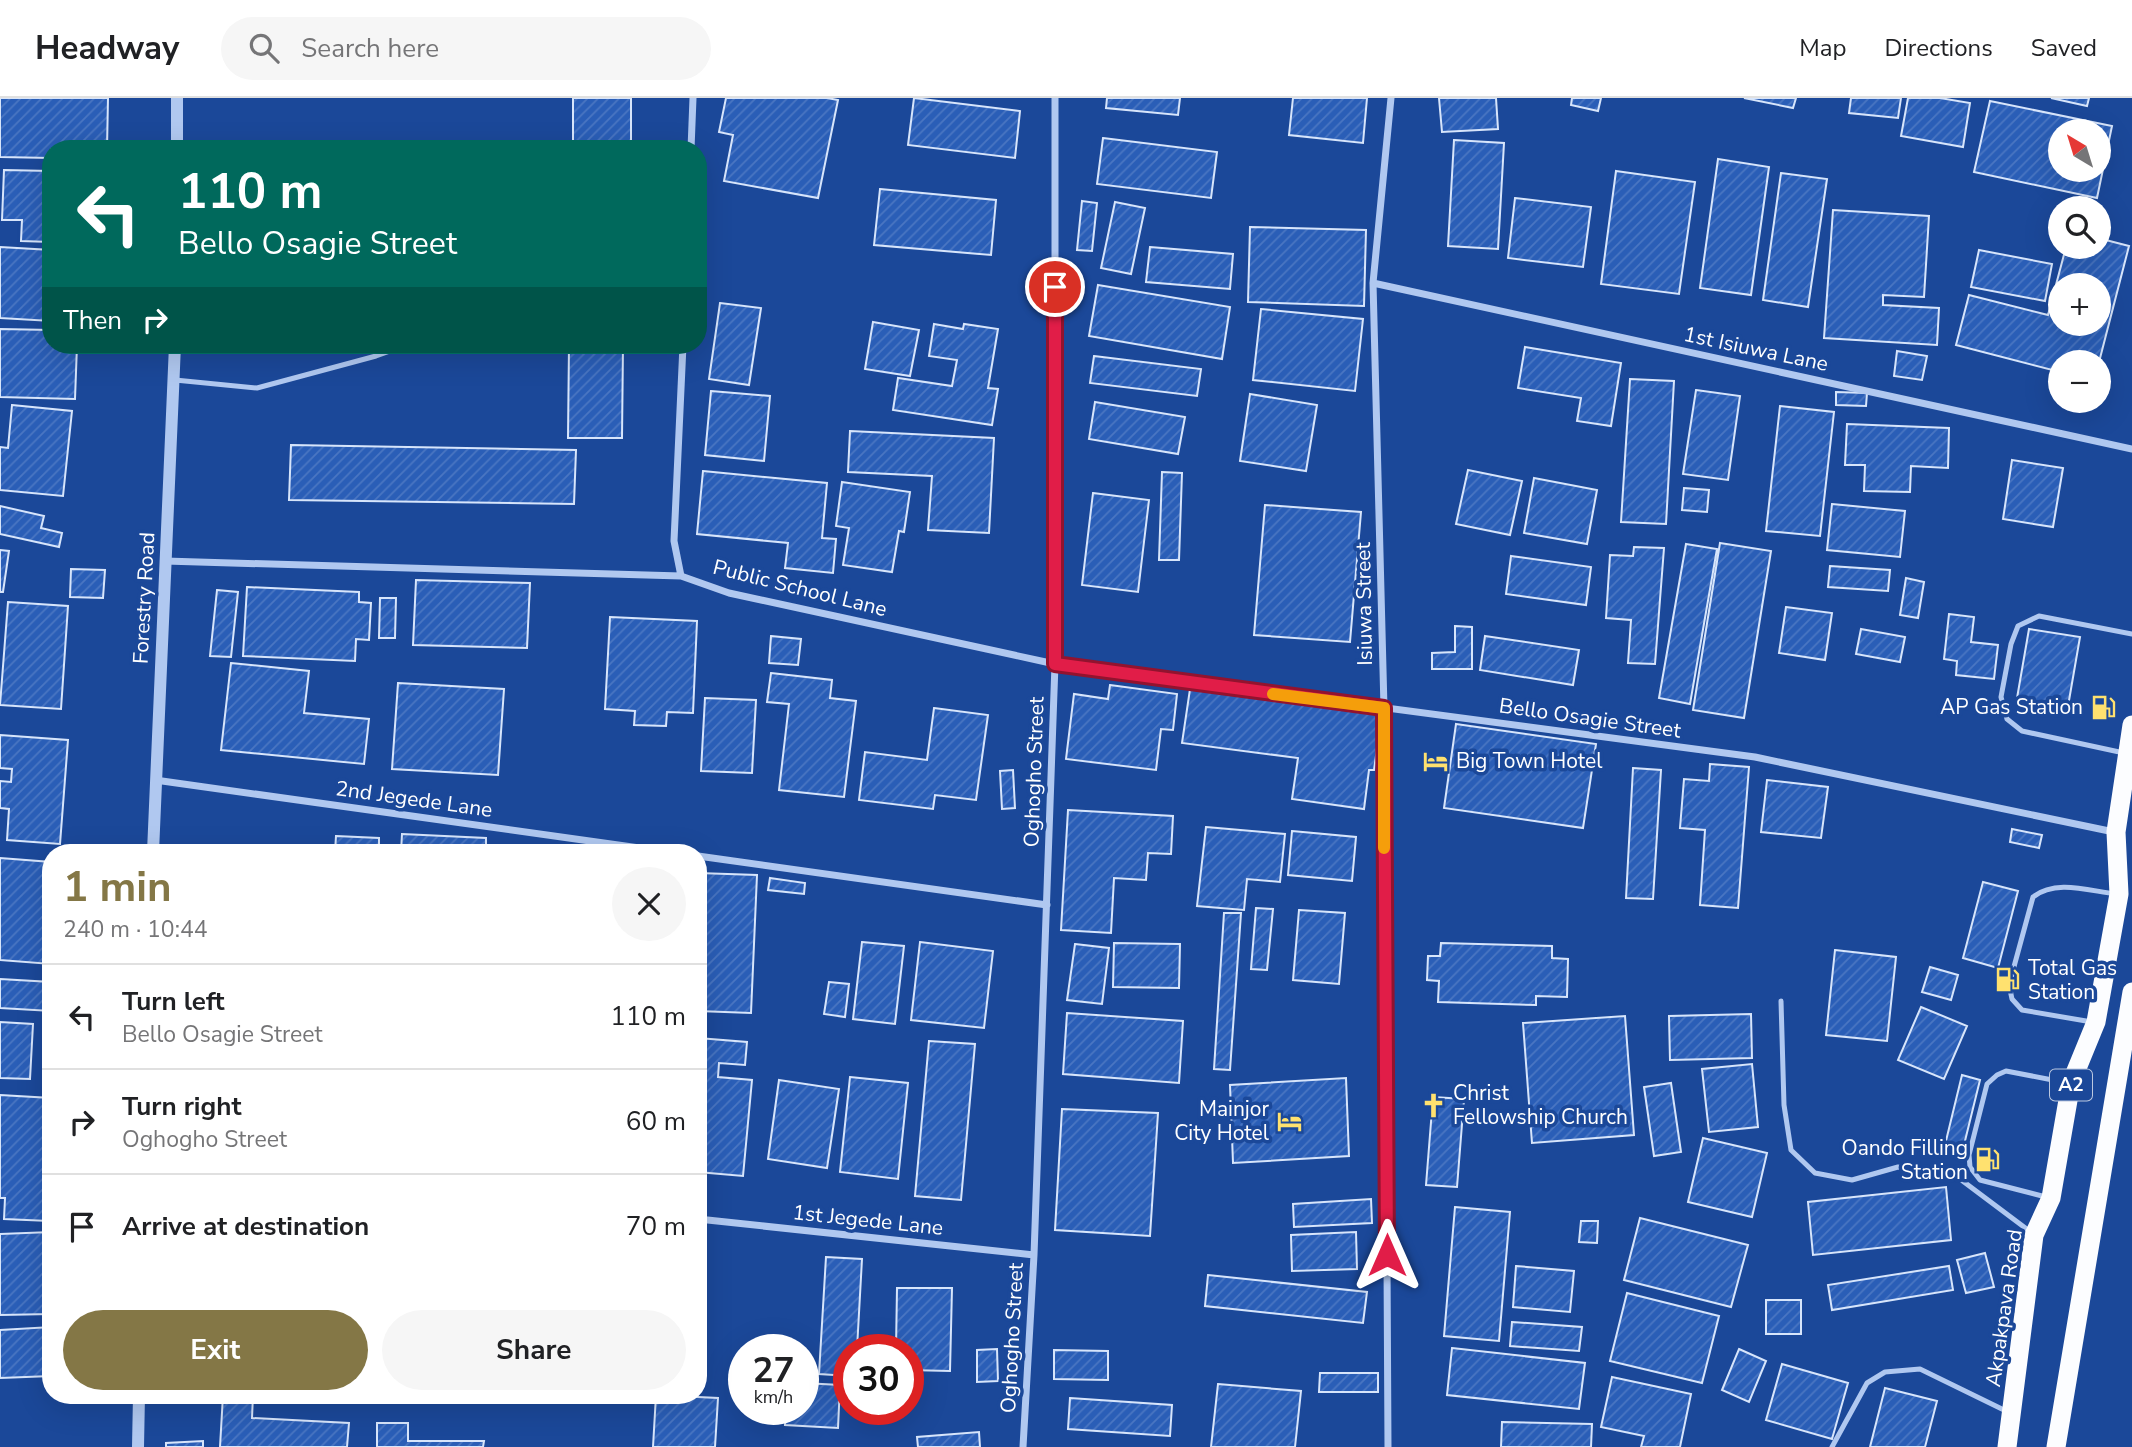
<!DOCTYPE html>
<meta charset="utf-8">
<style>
body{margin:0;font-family:"Nunito Sans",sans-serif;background:#f6f6f6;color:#202124;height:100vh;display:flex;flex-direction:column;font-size:26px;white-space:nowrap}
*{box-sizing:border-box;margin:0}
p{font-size:23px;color:#757577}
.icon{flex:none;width:38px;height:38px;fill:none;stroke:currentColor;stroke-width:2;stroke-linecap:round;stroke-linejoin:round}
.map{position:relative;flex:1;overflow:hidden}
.details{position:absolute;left:42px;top:746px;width:665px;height:560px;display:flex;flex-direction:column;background:#fff;border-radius:28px;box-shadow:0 7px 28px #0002}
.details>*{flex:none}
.top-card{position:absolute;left:42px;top:42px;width:665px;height:214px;border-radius:28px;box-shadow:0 7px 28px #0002;background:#00695c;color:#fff;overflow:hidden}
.needle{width:46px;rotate:322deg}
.fabs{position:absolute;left:2048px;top:21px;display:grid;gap:14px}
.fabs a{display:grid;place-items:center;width:63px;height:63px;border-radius:50%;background:#fff;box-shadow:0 7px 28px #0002;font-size:35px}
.speed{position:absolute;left:728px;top:1236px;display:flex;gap:14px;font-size:35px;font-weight:700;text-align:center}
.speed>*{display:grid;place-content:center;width:91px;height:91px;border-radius:50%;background:#fff;box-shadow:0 7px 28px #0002;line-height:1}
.speed small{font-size:18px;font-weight:400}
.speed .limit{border:10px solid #d22;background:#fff;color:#111}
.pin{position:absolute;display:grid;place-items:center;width:60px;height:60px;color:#fff;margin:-30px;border:4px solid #fff;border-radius:50%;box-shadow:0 2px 7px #0007}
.me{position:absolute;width:77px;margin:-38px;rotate:0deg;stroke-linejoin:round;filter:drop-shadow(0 0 5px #0008)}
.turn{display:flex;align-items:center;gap:24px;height:147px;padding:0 21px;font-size:32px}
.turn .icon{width:91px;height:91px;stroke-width:2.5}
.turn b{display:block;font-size:49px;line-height:60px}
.then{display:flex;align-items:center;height:66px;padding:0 21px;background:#0003;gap:14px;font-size:26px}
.round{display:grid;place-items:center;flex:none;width:74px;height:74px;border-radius:37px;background:#f6f6f6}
.summary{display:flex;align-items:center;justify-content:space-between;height:119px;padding:0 21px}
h1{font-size:42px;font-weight:700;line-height:52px;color:#847746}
.action{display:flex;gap:14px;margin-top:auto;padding:14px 21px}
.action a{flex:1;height:80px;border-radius:42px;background:#847746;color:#fff;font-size:28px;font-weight:700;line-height:80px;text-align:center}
.action a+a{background:#f6f6f6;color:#202124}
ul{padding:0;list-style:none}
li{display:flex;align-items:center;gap:21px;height:105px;padding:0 21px;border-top:2px solid #e0e0e0}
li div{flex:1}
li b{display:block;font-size:26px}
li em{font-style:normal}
header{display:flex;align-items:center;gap:42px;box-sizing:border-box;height:98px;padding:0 35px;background:#fff;border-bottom:2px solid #e0e0e0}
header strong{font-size:33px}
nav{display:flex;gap:38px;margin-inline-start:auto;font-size:24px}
.search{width:490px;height:63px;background:#f6f6f6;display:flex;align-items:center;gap:18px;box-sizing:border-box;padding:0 24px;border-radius:38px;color:#757577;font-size:26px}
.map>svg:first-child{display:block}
.building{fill:url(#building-hatch);stroke:#d7e5fb;stroke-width:2;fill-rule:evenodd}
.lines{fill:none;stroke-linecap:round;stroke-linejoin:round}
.service{stroke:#b0c8f0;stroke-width:5}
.minor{stroke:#b0c8f0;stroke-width:7}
.tertiary{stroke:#b0c8f0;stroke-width:12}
.trunk{stroke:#fcfdff;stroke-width:19}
.route-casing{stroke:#92132f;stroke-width:18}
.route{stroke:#e11d48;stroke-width:12}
.slow{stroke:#f59e0b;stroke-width:12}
.labels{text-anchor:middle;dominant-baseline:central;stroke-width:7;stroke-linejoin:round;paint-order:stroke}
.shield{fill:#1b4899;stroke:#bbc8e0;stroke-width:2}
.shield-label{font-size:19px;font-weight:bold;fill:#fff}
.street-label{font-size:21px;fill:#fff;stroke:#1b4899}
.poi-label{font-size:21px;fill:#fff;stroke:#1b4899;text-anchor:end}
</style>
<header>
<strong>Headway</strong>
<div class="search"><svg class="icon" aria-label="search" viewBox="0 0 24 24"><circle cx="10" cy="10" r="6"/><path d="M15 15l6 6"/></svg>Search here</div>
<nav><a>Map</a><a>Directions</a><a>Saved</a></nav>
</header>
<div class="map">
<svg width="2132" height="1349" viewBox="0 0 2132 1349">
<defs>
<pattern id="building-hatch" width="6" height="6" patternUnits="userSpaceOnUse" patternTransform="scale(1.75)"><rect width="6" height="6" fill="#2a5eb7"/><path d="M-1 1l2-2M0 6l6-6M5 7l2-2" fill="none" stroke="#4a76c2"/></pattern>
</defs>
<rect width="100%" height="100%" fill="#1b4899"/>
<path class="building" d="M0 0H108L107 51H51V60L0 59Z
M573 0H631V51H573Z
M726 0H827L838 2 818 100 724 83 733 37 719 34Z
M914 0 1020 13 1015 60 908 47Z
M1107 0H1180L1178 17 1106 10Z
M1293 0H1367L1363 45 1289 37Z
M1439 0H1496L1498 31 1442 34Z
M1572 0H1601L1598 13 1571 7Z
M1744 0H1796L1793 10Z
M1851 0H1901L1898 20 1849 15Z
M1908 0H1940L1970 5 1963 49 1901 38Z
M2051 0H2089L2087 8Z
M1990 3 2112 28 2097 100 1974 74ZM2060 33H2098V72H2060Z
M1103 40 1217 54 1211 100 1097 86Z
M1454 42 1504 45 1498 151 1448 148Z
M1718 61 1769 69 1751 197 1700 190Z
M4 72 51 73V144L21 143 22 122H2Z
M1616 73 1695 84 1679 196 1601 186Z
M1781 75 1827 81 1808 209 1763 202Z
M880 91 996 102 991 157 874 147Z
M1515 100 1591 109 1583 169 1508 160Z
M1082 103 1097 105 1092 153 1077 152Z
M1115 104 1145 110 1131 176 1101 170Z
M1833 112 1929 118 1924 199 1883 197V207L1939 210 1937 247 1824 240Z
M1250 129 1366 132 1364 208 1248 204Z
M2098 140 2129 148 2098 268V264H2060V274L1956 247 1969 197 2048 217 2066 149H2098ZM2060 187H2098V226H2060Z
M0 149 51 152V223L0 220Z
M1150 149 1233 156 1230 191 1146 184Z
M1979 152 2052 166 2045 203 1971 189Z
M1098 187 1230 209 1222 261 1089 238Z
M720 205 761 210 749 287 709 281Z
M1261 211 1363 221 1355 293 1253 282Z
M873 224 919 232 910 278 865 271Z
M934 226 963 231 964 226 998 231 988 290 998 291 992 327 893 312 898 280 952 288 957 262 929 258Z
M0 231 51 232V247H77L75 301 0 299Z
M569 247H623L622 340H568Z
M1525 249 1621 265 1611 328 1577 323 1581 300 1518 290Z
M1897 253 1927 258 1922 282 1894 278Z
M1094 258 1201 271 1197 298 1090 285Z
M1630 281 1674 283 1666 426 1621 424Z
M1696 292 1740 298 1728 382 1683 376Z
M711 293 770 298 764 363 705 357Z
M1836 294 1867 295 1866 308 1836 307Z
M1250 296 1317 307 1306 373 1240 363Z
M1095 304 1185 319 1178 356 1089 341Z
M12 307 72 313 63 398 0 392V349L8 350Z
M1780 308 1834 314 1820 438 1766 433Z
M1847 326 1949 330 1948 370 1911 368 1910 394 1864 393 1865 367H1845Z
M850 333 994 340 989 435 928 432 932 378 848 374Z
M291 347 576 352 574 406 289 402Z
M2012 362 2063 370 2053 429 2003 421Z
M1468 372 1522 383 1510 437 1456 426Z
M703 373 827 385 822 440 836 441 833 475 785 470 788 445 697 436Z
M1162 374 1182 375 1179 462H1159Z
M1534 380 1597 392 1587 446 1524 435Z
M842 384 910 394 904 434 899 433 892 474 843 467 849 430 836 428Z
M1684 390 1709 392 1707 414 1682 412Z
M1093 395 1149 402 1138 494 1082 487Z
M1832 406 1905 413 1900 459 1827 452Z
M1265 407 1361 414 1350 544 1254 537Z
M0 408 44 418 41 430 62 435 59 449 0 436Z
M1720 445 1771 453 1744 620 1693 612Z
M1686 446 1717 451 1690 606 1659 600Z
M1634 449 1664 450 1655 566 1628 565 1631 522 1606 520 1610 457 1633 458Z
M0 452 9 453 3 494H0Z
M1511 458 1591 469 1586 507 1506 496Z
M1830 468 1890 472 1888 493 1828 489Z
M71 471 105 472 103 500 70 499Z
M1906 480 1924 484 1918 520 1900 517Z
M416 482 530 485 527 550 413 547Z
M247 489 359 494V504L371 505 369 542 356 541 355 563 243 558Z
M217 492 238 494 231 559 210 558Z
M380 500H396L395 540H379Z
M8 504 68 508 61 611 0 607Z
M1786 509 1832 515 1825 562 1779 555Z
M1949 516 1974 519 1971 544 1998 547 1994 581 1956 577 1957 563 1944 561Z
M610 519 697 523 693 615 667 614 666 628 634 627 635 613 605 611Z
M1455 528 1472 529V571H1432V555L1455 554Z
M1861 531 1905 539 1900 564 1856 556Z
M2029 531 2080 539 2067 614 2016 606Z
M771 538 801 541 798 567 769 565Z
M1485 538 1579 552 1573 587 1480 572Z
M231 565 309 573 304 615 369 621 364 666 221 652Z
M771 575 832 582 830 600 856 603 844 699 779 692 789 606 767 604Z
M398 585 504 591 498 677 392 671Z
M1110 587 1177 596 1173 632 1161 631 1156 672 1066 661 1074 596 1108 601Z
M1190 591 1382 615 1374 672H1369L1364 711 1292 701 1298 660 1182 645Z
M705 600 756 602 752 675 701 673Z
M934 610 988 617 976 702 935 697 933 711 859 702 865 654 927 662Z
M1456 626 1596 646 1583 730 1444 710Z
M0 637 68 642 60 746 7 742 9 711 0 710V683L11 684 12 671 0 670Z
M1710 666 1749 669 1738 810 1700 807 1705 732 1680 730 1684 681 1709 683Z
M1633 670 1661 672 1653 801 1626 800Z
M1013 672 1015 710 1002 711 1000 673Z
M1767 682 1828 689 1821 740 1761 734Z
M1068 712 1173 718 1171 756 1148 755 1146 782 1114 780 1111 835 1061 832Z
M1206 729 1285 736 1280 784 1247 781 1244 812 1197 808Z
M2012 731 2042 737 2039 750 2010 744Z
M1292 733 1356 739 1352 783 1288 777Z
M402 736 486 740V754H401Z
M336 738 379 740V754H335Z
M0 760 51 764V866L0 862Z
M698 775 757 777 751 915 698 913Z
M770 780 805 785 804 796 768 792Z
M1983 784 2018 793 1998 870 1963 860Z
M1256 810 1273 811 1267 872 1251 871Z
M1299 812 1345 815 1339 886 1293 882Z
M1224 815H1241L1230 972 1214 971Z
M862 844 904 848 895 926 853 921Z
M920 844 993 853 984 930 911 922Z
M1114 845 1180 846 1179 890 1113 889Z
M1441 845 1552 848V860L1568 861 1567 899 1536 898V907L1438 904 1439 883 1427 882 1428 858H1440Z
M1075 846 1109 850 1102 906 1067 902Z
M1835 852 1896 859 1887 943 1826 937Z
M1930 869 1958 877 1951 902 1922 894Z
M0 881 51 884V913L0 910Z
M829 884 849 886 845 919 824 916Z
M1921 909 1967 928 1944 981 1898 962Z
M1067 915 1183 923 1179 985 1063 976Z
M1751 916 1752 960 1670 962 1669 918Z
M1625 918 1634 1037 1532 1045 1523 925Z
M0 924 33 926 30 981 0 980Z
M698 940 747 944 745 967 719 965 718 979 752 982 743 1078 698 1074Z
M929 943 975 946 961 1102 915 1098Z
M1752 966 1758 1029 1709 1034 1702 971Z
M1962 977 1980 982 1962 1055 1944 1051Z
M850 979 908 985 898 1081 840 1074Z
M1346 980 1349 1058 1233 1065 1230 987Z
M779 982 839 991 827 1070 768 1061Z
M1671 985 1681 1054 1654 1058 1644 989Z
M0 997 51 1000 49 1123 4 1121 5 1100H0Z
M1433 999 1464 1001 1457 1089 1426 1087Z
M1062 1011 1158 1015 1150 1138 1055 1132Z
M1703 1040 1767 1055 1752 1119 1688 1104Z
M1946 1089 1951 1142 1813 1157 1808 1104Z
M1371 1101 1372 1125 1294 1129 1293 1106Z
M1455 1109 1510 1114 1499 1243 1444 1238Z
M1640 1120 1748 1147 1731 1209 1624 1182Z
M1581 1123H1598L1597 1145 1579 1144Z
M51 1134V1216L0 1217V1136Z
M1356 1134 1357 1171 1292 1173 1291 1137Z
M1985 1155 1994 1189 1966 1195 1957 1162Z
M826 1159 862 1161 857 1251H849V1278L819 1276Z
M1516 1168 1574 1173 1570 1214 1513 1209Z
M1949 1168 1953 1192 1832 1212 1828 1187Z
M1208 1177 1367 1194 1363 1225 1205 1208Z
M897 1190H952L950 1273 908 1272V1251H896Z
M1627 1195 1719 1218 1702 1285 1610 1263Z
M1766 1202H1801V1236H1766Z
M1512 1224 1582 1229 1579 1253 1510 1248Z
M51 1229V1278L0 1280V1232Z
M1452 1250 1585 1265 1579 1311 1447 1297Z
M997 1251 998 1283 977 1284V1252Z
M1739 1251 1766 1263 1749 1304 1722 1292Z
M1054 1252 1108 1253V1282L1054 1281Z
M1782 1266 1848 1285 1832 1341 1766 1322Z
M1320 1275H1378V1294H1319Z
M1612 1279 1691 1296 1680 1349H1641L1644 1338 1601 1329Z
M803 1285 840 1287 838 1330 785 1327 786 1311H803Z
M1218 1286 1301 1293 1295 1349H1211Z
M1885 1290 1937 1303 1925 1349H1870Z
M223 1297H253L252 1320 349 1325 347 1349H220Z
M656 1297 718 1300 715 1349H653Z
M1070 1300 1172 1307 1170 1338 1068 1331Z
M1502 1324 1592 1326 1591 1349H1501Z
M377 1325H408V1343H484L483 1349H377Z
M979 1334 980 1349H918L917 1339Z
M203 1343V1349H166V1345Z"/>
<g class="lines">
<path class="service" d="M175 282 257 290 376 258 407 247
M2124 655 2022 633 2007 621 2001 599 2011 546 2018 528 2039 518 2132 536
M1781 903 1784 1007 1791 1052 1815 1075 1852 1082 1898 1069 1952 1075 2032 1135
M2092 924 2022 912 2012 901 2009 887 2033 799C2056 781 2089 793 2116 796
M2046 1099 1980 1082 1970 1069 1969 1057 1987 986 1997 977 2006 973 2068 985
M1832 1349 1867 1285 1885 1274 1920 1271 2006 1313"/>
<path class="minor" d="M691 51 693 0
M1373 185 2132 351
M683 247 674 443 681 478 729 495 1055 566 1755 659 2114 734
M165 463 681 478
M155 682 668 754
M698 758 1047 807
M698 1121 1034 1157
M1023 1349 1034 1157 1055 566V0
M1388 1349 1384 610 1373 185 1391 0"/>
<path class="tertiary" d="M177 51V0
M153 754 175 247
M138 1349 139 1297"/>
<path class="trunk" d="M2007 1349 2034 1137 2051 1100 2071 985 2096 924 2119 796 2116 734 2132 627
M2056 1349 2132 894"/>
</g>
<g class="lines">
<defs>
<path id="route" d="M1055 189V566L1384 610 1387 1157"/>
</defs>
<use href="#route" class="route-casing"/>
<use href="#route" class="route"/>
<path class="slow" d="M1273 596 1384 610V750"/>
</g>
<defs>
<symbol id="fuel-bare" viewBox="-9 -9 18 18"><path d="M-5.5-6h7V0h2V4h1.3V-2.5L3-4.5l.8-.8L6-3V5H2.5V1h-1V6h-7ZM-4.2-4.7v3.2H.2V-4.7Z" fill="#ffe16f" stroke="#1b4899" stroke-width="2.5" paint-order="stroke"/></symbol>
<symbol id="hotel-bare" viewBox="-9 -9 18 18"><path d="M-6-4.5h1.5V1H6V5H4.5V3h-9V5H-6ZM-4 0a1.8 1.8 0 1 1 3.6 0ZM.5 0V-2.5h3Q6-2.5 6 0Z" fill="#ffe16f" stroke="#1b4899" stroke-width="2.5" paint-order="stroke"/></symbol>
<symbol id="church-bare" viewBox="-9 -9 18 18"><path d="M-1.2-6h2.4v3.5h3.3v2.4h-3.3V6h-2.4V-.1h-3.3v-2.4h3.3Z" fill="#ffe16f" stroke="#1b4899" stroke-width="2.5" paint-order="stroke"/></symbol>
</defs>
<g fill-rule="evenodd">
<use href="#fuel-bare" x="2086" y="592" width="35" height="35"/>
<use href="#hotel-bare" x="1418" y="646" width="35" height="35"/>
<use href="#fuel-bare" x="1990" y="864" width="35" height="35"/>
<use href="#church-bare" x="1416" y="990" width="35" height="35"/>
<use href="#hotel-bare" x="1272" y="1006" width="35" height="35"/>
<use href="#fuel-bare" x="1970" y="1044" width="35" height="35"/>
</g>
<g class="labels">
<rect class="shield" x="2050" y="971.5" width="42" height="31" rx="5"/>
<g class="shield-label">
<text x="2071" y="987">A2</text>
</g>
<g class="street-label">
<text transform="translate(1756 251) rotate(12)">1st Isiuwa Lane</text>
<text transform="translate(800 490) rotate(14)">Public School Lane</text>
<text transform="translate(144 500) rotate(-87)">Forestry Road</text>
<text transform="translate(1364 506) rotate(-91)">Isiuwa Street</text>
<text transform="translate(1590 620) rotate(8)">Bello Osagie Street</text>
<text transform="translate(1034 674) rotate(-88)">Oghogho Street</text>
<text transform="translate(414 701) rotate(8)">2nd Jegede Lane</text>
<text transform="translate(868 1122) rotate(6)">1st Jegede Lane</text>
<text transform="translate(2004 1210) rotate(-82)">Akpakpava Road</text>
<text transform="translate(1012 1240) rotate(-87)">Oghogho Street</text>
</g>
<g class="poi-label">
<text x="2083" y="609">AP Gas Station</text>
<text x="1456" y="663" text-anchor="start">Big Town Hotel</text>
<text x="2028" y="870" text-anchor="start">Total Gas<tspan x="2028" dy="24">Station</tspan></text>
<text x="1453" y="995" text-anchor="start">Christ<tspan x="1453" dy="24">Fellowship Church</tspan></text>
<text x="1269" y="1011">Mainjor<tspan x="1269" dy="24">City Hotel</tspan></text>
<text x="1968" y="1050">Oando Filling<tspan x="1968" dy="24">Station</tspan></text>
</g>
</g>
</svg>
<div class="fabs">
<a><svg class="needle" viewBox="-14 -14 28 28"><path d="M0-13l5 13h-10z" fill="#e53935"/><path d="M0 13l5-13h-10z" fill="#757577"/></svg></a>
<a><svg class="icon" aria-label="search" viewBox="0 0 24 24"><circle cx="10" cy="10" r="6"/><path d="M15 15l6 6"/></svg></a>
<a>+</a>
<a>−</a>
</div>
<div class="speed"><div>27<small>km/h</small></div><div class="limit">30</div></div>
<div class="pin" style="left:1055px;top:189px;background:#d93025"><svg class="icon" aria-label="arrive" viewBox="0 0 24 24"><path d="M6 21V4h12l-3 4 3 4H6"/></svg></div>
<svg class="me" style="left:1387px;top:1157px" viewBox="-20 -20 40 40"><path d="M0-17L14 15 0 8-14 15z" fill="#e11d48" stroke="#fff" stroke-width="4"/></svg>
<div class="top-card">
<div class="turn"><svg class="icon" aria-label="left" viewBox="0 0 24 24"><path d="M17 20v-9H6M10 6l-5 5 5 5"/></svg><div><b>110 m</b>Bello Osagie Street</div></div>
<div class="then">Then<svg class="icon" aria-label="right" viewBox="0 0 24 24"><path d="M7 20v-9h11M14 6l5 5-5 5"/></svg></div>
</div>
<section class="details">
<div class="summary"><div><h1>1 min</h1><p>240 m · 10:44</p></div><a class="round"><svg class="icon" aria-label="close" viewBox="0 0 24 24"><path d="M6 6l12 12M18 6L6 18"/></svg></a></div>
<ul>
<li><svg class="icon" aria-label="left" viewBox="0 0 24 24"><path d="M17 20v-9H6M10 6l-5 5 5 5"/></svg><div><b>Turn left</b><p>Bello Osagie Street</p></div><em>110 m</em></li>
<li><svg class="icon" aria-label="right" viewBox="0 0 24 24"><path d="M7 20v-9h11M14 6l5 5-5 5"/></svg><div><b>Turn right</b><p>Oghogho Street</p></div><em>60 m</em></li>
<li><svg class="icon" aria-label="arrive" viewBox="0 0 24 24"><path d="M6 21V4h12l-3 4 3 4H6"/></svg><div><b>Arrive at destination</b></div><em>70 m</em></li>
</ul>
<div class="action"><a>Exit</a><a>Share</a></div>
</section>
</div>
